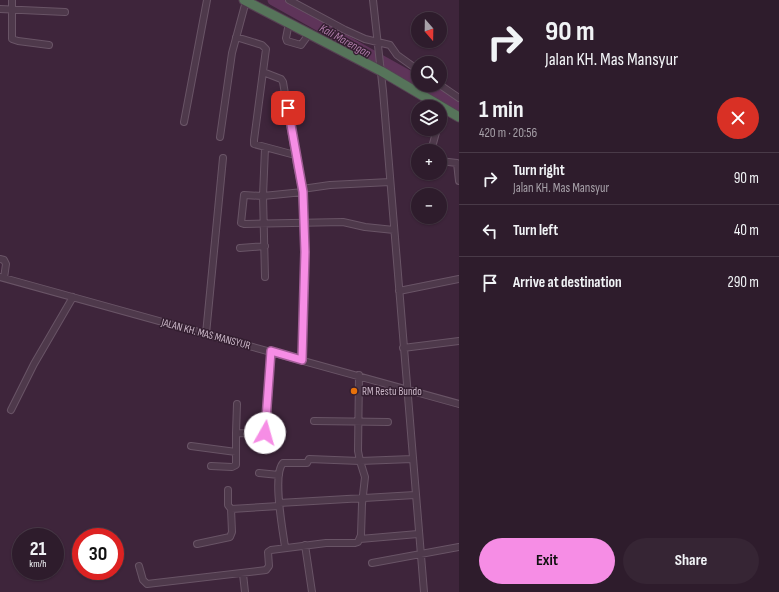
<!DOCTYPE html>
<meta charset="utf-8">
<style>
body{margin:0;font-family:"Sofia Sans Condensed",sans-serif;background:#362534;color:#f1f3f6;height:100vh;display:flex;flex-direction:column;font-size:15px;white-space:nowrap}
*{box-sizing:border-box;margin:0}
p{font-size:13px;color:#a7a1a9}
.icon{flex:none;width:22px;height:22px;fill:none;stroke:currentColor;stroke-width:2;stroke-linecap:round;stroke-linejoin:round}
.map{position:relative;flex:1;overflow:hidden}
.panel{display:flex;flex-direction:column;background:#2e1c2c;width:320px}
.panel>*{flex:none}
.guide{background:#2e1c2c;color:#f1f3f6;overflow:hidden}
.needle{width:26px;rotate:160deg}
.buttons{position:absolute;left:411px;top:12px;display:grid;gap:8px}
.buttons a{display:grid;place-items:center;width:36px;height:36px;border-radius:50%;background:#2e1c2c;box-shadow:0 1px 3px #0004,0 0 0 1px #493a48;font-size:20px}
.speed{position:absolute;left:12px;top:528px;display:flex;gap:8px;font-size:20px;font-weight:700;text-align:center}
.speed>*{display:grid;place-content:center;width:52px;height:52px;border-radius:50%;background:#2e1c2c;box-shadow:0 1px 3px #0004,0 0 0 1px #493a48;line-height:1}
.speed small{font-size:10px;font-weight:400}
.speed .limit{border:6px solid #d22;background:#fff;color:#111}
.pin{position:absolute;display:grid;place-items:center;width:34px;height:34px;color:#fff;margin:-17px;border-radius:8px;box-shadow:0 2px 6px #0006}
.me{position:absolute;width:44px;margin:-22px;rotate:7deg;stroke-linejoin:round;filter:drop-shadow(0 0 3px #0008)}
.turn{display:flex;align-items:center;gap:14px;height:84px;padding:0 20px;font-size:18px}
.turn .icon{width:52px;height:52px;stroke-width:2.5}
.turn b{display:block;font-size:28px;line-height:34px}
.round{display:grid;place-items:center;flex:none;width:42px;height:42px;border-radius:21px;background:#362534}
.head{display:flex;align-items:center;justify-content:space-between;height:68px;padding:0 20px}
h1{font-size:24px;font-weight:700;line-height:30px}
.action{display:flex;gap:8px;margin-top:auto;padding:8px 20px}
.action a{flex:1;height:46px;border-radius:24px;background:#f68de5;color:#111;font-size:16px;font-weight:700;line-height:46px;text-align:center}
.action a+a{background:#362534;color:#f1f3f6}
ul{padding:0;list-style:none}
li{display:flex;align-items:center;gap:12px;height:52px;padding:0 20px;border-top:1px solid #493a48}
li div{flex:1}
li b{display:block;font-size:15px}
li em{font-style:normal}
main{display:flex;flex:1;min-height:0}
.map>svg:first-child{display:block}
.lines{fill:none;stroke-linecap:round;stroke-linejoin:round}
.river{stroke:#5e3459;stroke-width:11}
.minor-casing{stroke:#695466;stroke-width:8}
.highway-casing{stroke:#564153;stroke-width:11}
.minor{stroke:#4e394b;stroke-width:6}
.highway{stroke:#56745a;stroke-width:9}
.route-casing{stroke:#a05c95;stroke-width:10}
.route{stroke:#f68de5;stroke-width:7}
.food-dot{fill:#e8710a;stroke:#331e30;stroke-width:1.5}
.labels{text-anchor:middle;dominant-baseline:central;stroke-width:3;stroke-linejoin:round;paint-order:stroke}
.street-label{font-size:11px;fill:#c9b5c6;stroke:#331e30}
.poi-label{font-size:11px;fill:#c9b5c6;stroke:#331e30;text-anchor:start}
.water-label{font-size:12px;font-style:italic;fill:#b07caa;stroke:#331e30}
</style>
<main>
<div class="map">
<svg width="459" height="592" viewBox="0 0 459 592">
<rect width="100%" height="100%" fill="#3e253b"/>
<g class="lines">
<path class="river" d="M273 0 418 81
M424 85 459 105"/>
<defs>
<path id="minor" d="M12 0V39L18 41 49 45
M289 0 345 30 365 39 390 45 397 55 418 70
M373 0 383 91 424 592
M0 9 65 12
M289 23 286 38 287 41 301 45 309 34
M236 37 262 45 266 49 254 140V144L295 155
M263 72 281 79 283 82 297 165 302 189 305 252 302 360
M440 85 459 98
M440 118 443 107
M184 122 207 0
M220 137 232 53 246 1
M265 148 263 196 265 277
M431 151 437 129
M440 161 457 163 459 181
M302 189 330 185 390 182
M303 192 263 196 244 195 241 223 244 224 343 222 365 227 394 230
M240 248 265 246
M0 259 4 260 6 264 4 278
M0 277 459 404
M399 291 459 279
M206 334 223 158
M403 348 459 341
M11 410 34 364 73 297
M314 421 388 422
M236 433 237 404
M191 446 236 452
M211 466 232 467 236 465V433L262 434 266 432 271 351
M259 473 279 475
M228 490V505L231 509 279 506
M279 503 415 495
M360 539 418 534
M197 544 230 537 232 532 231 509
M305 545 312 592
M285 547C283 531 272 475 283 463H307L309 459 360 461 412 459
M372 563 459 547
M139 566 143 580 147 584 266 570 269 566 268 552 271 550 326 543H355L358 542 361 535 362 504 365 477 360 461 358 451 359 375
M243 574 245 592"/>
<path id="highway" d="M244 0 381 71 459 117"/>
</defs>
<use href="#minor" class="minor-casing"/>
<use href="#highway" class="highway-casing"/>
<use href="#minor" class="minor"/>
<use href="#highway" class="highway"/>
</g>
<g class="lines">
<defs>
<path id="route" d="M265 433 271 351 302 360 305 252 303 192 288 108"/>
</defs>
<use href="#route" class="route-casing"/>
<use href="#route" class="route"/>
</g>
<circle class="food-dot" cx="354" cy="391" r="4"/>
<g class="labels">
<g class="street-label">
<text transform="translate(206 334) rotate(15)">JALAN KH. MAS MANSYUR</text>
</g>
<g class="poi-label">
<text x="362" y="391">RM Restu Bundo</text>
</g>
<g class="water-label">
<text transform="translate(345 41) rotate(29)">Kali Marengan</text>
</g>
</g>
</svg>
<div class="buttons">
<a><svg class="needle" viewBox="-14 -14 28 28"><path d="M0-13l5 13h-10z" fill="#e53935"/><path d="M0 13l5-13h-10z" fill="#a7a1a9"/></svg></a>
<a><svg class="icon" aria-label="search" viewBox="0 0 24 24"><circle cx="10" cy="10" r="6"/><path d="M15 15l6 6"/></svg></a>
<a><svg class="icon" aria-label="layers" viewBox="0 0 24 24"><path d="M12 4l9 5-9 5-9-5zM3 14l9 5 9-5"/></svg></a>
<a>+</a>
<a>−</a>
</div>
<div class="speed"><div>21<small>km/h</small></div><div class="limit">30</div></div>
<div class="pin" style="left:288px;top:108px;background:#d93025"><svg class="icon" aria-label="arrive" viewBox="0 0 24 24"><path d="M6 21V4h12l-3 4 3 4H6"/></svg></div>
<svg class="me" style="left:265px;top:433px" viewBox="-20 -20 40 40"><circle r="19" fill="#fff"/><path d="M0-13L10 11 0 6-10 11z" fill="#f68de5"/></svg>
</div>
<section class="panel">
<div class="guide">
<div class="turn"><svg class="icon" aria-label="right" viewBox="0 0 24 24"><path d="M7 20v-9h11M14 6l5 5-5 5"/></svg><div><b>90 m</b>Jalan KH. Mas Mansyur</div></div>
</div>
<div class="head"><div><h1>1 min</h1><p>420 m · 20:56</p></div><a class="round" style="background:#d93025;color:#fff"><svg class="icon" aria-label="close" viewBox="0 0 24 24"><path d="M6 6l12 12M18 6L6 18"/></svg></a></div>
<ul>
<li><svg class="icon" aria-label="right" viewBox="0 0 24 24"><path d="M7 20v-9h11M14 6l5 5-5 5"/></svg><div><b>Turn right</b><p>Jalan KH. Mas Mansyur</p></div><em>90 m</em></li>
<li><svg class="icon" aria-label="left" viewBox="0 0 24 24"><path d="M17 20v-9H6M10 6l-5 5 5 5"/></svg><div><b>Turn left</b></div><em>40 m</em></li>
<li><svg class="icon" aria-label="arrive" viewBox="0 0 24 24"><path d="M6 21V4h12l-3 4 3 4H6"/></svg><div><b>Arrive at destination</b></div><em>290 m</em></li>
</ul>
<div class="action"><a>Exit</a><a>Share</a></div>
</section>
</main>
